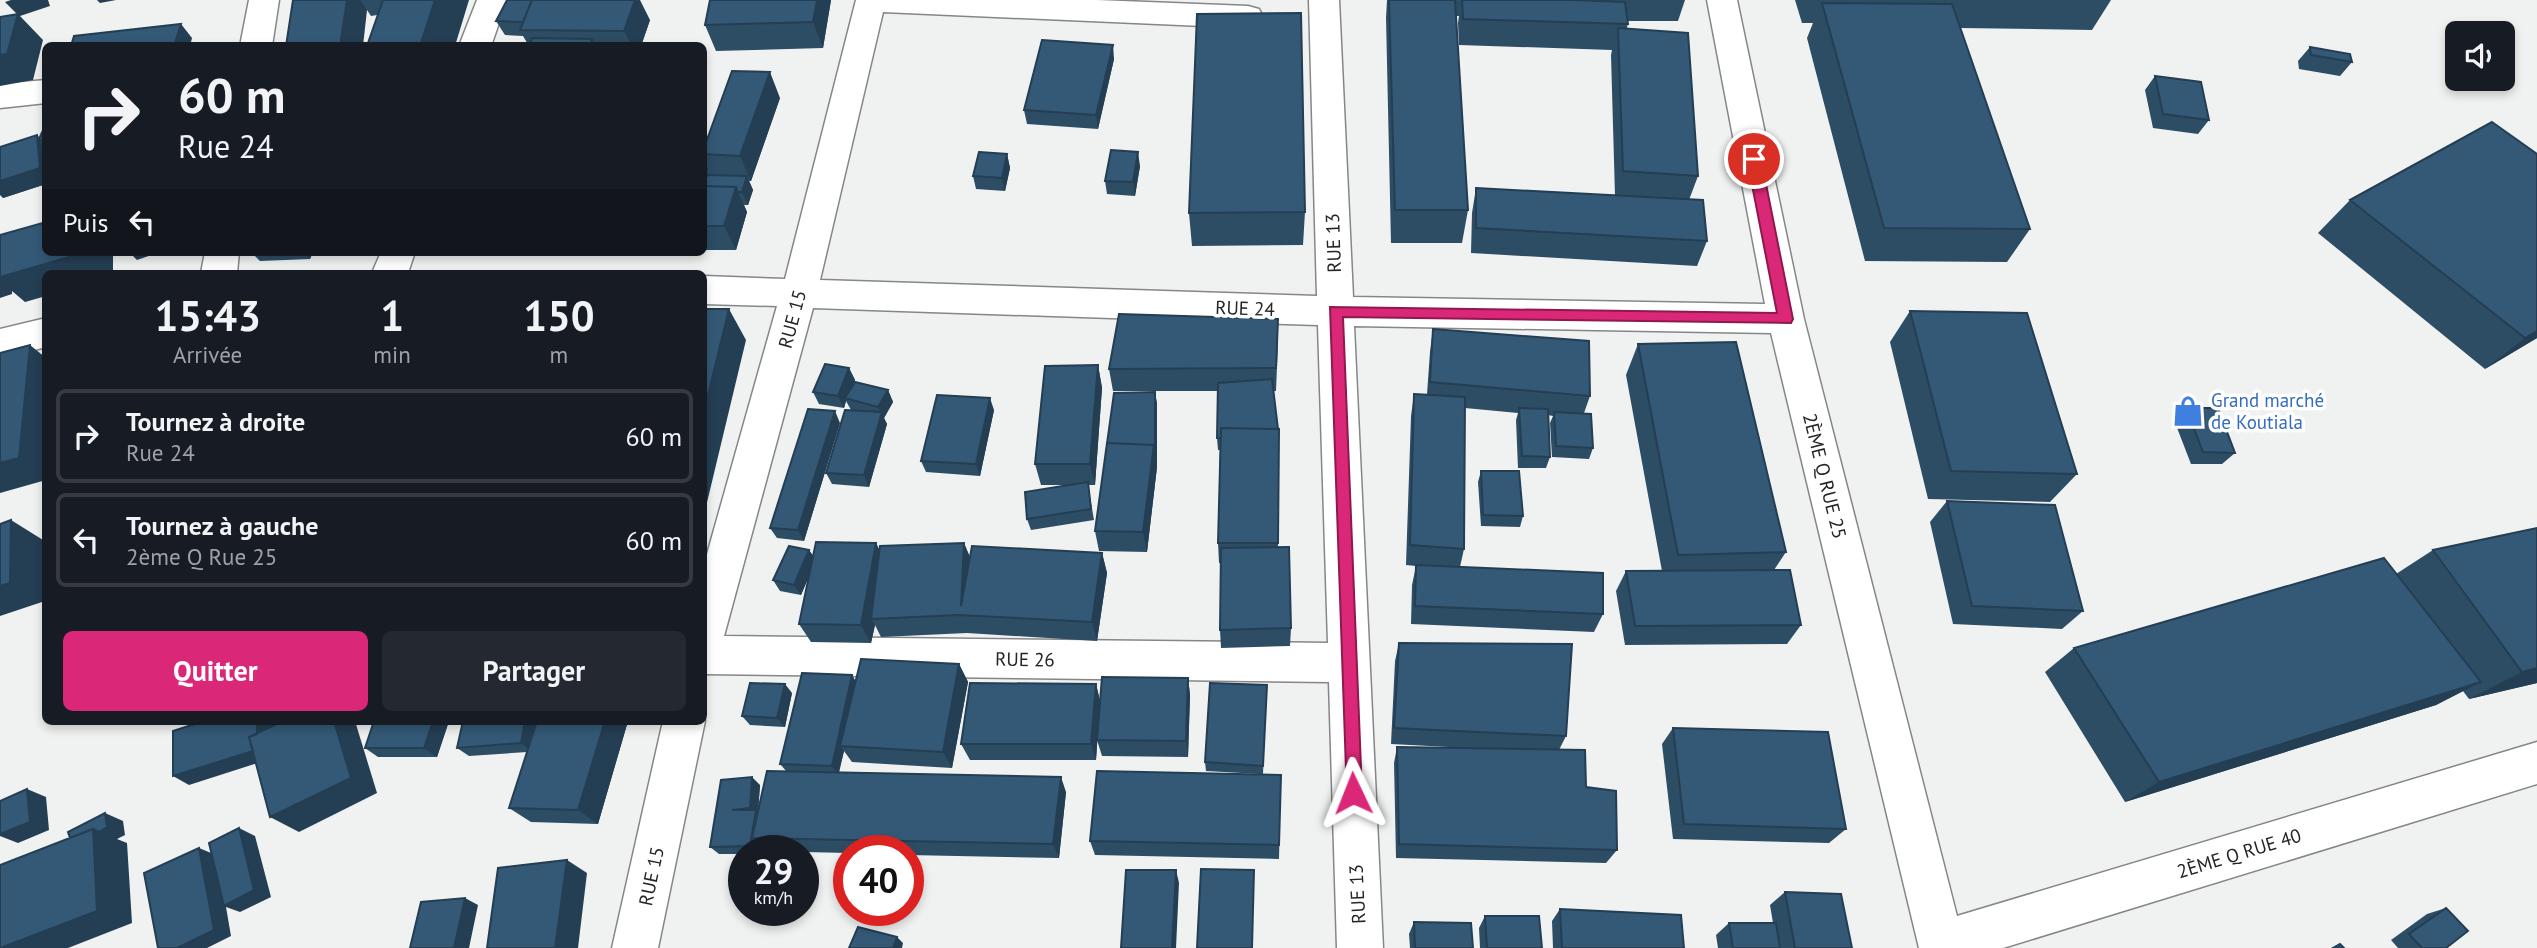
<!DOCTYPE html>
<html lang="fr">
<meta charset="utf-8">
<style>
body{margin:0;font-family:"PT Sans",sans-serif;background:#242831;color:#f1f3f6;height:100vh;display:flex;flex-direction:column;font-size:26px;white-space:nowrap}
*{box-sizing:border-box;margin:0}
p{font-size:23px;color:#9ea1a6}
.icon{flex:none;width:38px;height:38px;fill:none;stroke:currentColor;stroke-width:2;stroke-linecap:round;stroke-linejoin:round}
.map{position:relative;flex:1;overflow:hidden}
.drawer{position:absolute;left:42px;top:270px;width:665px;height:455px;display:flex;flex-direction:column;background:#171b24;border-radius:10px;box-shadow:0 4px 10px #0003}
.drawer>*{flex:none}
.banner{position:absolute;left:42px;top:42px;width:665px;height:214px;border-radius:10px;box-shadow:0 4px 10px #0003;background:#171b24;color:#f1f3f6;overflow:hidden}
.buttons{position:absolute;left:2445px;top:21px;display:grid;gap:14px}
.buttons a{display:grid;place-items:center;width:70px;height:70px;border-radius:10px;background:#171b24;box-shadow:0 4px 10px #0003;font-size:35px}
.speed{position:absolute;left:728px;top:835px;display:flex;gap:14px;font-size:35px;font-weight:700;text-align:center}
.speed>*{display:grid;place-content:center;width:91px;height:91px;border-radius:50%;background:#171b24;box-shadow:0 4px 10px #0003;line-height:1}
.speed small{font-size:18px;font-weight:400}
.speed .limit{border:10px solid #d22;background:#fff;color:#111}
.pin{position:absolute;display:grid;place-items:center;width:60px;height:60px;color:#fff;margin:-30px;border:4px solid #fff;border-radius:50%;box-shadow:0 2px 7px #0007}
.me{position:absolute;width:77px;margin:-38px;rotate:358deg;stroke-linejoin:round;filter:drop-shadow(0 0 5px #0008)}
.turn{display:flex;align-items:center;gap:24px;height:147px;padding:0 21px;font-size:32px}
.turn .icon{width:91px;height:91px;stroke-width:2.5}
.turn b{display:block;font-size:49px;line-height:60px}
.then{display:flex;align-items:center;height:66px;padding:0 21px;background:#0003;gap:14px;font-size:26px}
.eta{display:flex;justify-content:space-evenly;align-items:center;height:119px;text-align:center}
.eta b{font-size:42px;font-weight:700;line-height:49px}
.action{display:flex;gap:14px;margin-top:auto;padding:14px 21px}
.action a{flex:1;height:80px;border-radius:10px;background:#db2777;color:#fff;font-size:28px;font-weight:700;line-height:80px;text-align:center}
.action a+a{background:#242831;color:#f1f3f6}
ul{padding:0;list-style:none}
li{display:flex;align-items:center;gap:21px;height:94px;margin:0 14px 10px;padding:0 7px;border:4px solid #363941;border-radius:10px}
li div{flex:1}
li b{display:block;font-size:26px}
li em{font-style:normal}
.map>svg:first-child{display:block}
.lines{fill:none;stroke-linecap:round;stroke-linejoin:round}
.minor-casing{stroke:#858687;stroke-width:3}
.minor{fill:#fff;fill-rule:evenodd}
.wall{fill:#2d4d65}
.shaded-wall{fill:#243e53}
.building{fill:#345976;stroke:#243e53;stroke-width:2}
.route{fill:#db2777;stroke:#8e194d;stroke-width:2}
.labels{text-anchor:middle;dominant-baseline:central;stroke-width:7;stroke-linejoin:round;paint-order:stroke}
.street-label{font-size:19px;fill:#252525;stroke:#fff}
.shop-label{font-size:19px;fill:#366cbe;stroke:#fff;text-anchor:start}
</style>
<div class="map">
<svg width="2537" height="948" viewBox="0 0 2537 948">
<rect width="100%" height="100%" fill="#f0f2f2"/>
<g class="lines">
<defs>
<path id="minor" d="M249 0H279L272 46H240Z
M477 0H507L491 46H459Z
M856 0H1097L1248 6 1259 9 1263 17 1259 25 1248 28 883 12 820 280 1317 296 1309 0H1339L1353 297 1765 304 1707 0H1737L1804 319 1957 916 2537 742V784L2003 948H1919L1771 333 1354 326 1383 948H1337L1329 682 704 674V565L777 306 704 304V276L785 279ZM813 308 1318 325 1328 643 724 636Z
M46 80V103L0 108V84Z
M205 252H239L237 273H201Z
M381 252H415L408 273H372Z
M46 318V347L0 359V329Z
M704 717 705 721 658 948H612L663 721H704Z"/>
</defs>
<use href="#minor" class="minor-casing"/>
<use href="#minor" class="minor"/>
</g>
<path class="wall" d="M293 0H469L371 16 367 10Z
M831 0 823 48 716 51 705 25Z
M1387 0H1685L1678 21H1628L1627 29 1698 176 1689 200 1707 241 1697 266 1471 253 1472 213 1476 188 1615 196 1611 55 1612 50 1459 45 1458 23 1459 16H1456L1468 210 1462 243H1391L1386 18Z
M1795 0H2111L2092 30 1960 28 2030 229 2007 262 1865 261 1807 38 1813 23H1802Z
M650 20 641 46H529L523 36 505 35 496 21Z
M2310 47 2352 62 2340 76 2299 69 2298 61Z
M1114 59 1098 129 1027 124 1024 110Z
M2155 76 2209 120 2198 134 2153 128 2145 90Z
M780 98 751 181H749L753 190 748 205H744L747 212 736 250H704V137H706L707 139Z
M46 124V184L3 198 40 138Z
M1007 154 1010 168 1005 191 976 189 973 176Z
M1140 166 1135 196 1107 194 1105 181Z
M2350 200 2537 338 2485 369 2318 233Z
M1305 212 1303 245 1192 246 1189 213Z
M251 252H313L310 259 260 261Z
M328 252H373V254L332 256Z
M1910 311 2077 474 2050 502 1928 499 1890 342Z
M1433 329 1590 396 1584 413 1593 448 1589 459 1552 457 1550 423 1553 416 1548 415 1550 457 1546 468H1518L1516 420 1518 413 1465 408 1464 549 1460 567 1603 614 1594 632 1411 624 1412 585 1416 566 1406 565 1411 416 1414 394H1427L1430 352Z
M1278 342 1276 391H1273L1278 429H1279L1278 547 1291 628 1290 646 1221 648 1220 630 1221 563H1219L1218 543 1220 450H1218L1217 438 1218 391H1113L1109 369Z
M1638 344 1786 552 1774 570 1801 625 1787 644 1625 645 1616 591 1626 571H1662L1626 375Z
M1098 365 1102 388 1095 485H1088L1094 520 1031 530 1027 519 1068 485H1041L1035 464Z
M849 368 855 380 852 387 888 390 893 402 884 418 887 424 869 487 832 484 826 473 851 410 846 401 844 408 819 404 813 392Z
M1155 392 1157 404V467L1147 552 1099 551 1095 531Z
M2186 408 2235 453 2222 464H2191L2174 420Z
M994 410 980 476 926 472 921 461Z
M840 423 804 541 777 538 770 528Z
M1481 471 1523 516 1520 527 1481 526 1478 482Z
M1947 501 2083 611 2062 629 1953 624 1930 522Z
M2537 528V683L2469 699 2463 691 2436 705 2125 802 2045 672 2074 648 2396 574 2433 550Z
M876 543 879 550 964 543 970 557 1102 553 1107 573 1097 641 967 633 881 637 875 625 871 643 811 642 799 624 809 576 801 595 780 591 773 580 809 550 813 556Z
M1399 643 1566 736 1559 750 1586 787 1617 850 1606 863 1396 858 1394 763 1397 747 1468 748 1391 744 1395 661Z
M959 664 968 682 952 768 852 762 844 751 839 773 1066 792 1059 858 908 855V850H849V853L803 852V850H766L759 844 758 850H744V854H719L710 847 721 780 760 785 758 812 787 772 780 764 856 681Z
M1188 678 1190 695 1188 757 1102 756 1097 740Z
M1096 684 1100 701 1096 760H970L961 744Z
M1267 685 1263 774 1281 775 1279 859 1095 855 1090 841 1260 774 1206 771 1205 762Z
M792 693 785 727 750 725 742 716Z
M374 721H449L437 757H378L365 748Z
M628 721 598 824 531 822 509 808 527 752 469 756 457 748Z
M1673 728 1846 829 1829 843 1673 839 1662 744Z
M1785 892 1852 948H1718L1716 935 1729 923H1773L1770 905Z
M2446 908V948H2398L2391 940 2427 914Z
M1560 909 1684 948H1553L1552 921Z
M1485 916 1542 948H1480L1479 928Z
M1414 922 1473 948H1410L1409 934Z"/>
<path class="shaded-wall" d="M11 0H48L50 6 20 16 43 40 33 80 0 86V55L18 15 5 2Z
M97 0H116L100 3Z
M347 0H360L367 10 363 46H340Z
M435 0H469L455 46H420Z
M635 0H640L650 20 641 46H632L624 31Z
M817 0H831L823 48 813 22Z
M181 24 192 38 190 46H174Z
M592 39 596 46H590Z
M1113 45 1114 59 1098 129 1096 115Z
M770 72 780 98 751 181 740 156Z
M37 135 43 141H38L46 148V184L3 198 0 195V181Z
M1138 152 1140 166 1135 196 1133 182Z
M1007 154 1010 168 1005 191 1002 178Z
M704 159 708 169 704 189Z
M747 176 753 190 748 205 742 192Z
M736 187 747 212 736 250 724 226Z
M86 252H113V273H46V296L25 302 12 291V294L0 298V255Z
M129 252H160L137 260Z
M304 252H313L310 259Z
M729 309 746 340 704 515V411Z
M2537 331V338L2485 369 2525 338Z
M30 345 46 358V480L0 493V463Z
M1098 365 1102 388 1095 485 1090 464Z
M849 368 855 380 847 399 845 398 846 401 844 408 838 396Z
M888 390 893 402 884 418 887 424 869 487 864 475 881 413 878 407Z
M1155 392 1157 404V467L1147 552 1143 532Z
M990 398 994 410 980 476 976 464Z
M835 411 840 423 804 541 798 530Z
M11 520 43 540 42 602 0 616V586Z
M876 543 886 563 871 619 875 625 871 643 861 625Z
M964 543 972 563 961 606Z
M809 550 816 560 801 595 794 585Z
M1102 553 1107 573 1097 641 1092 622Z
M959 664 968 682 952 768 943 752Z
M2537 668V683L2469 699 2522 672Z
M852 675 858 685 840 746 844 751 838 774 832 766Z
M1188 678 1190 695 1188 757 1186 741Z
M2481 682 2436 705 2125 802 2159 782Z
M785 684 792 693 785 727 777 718Z
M1096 684 1100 701 1096 760 1091 744Z
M257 721H272L273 758 189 785 173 776Z
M334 721H355L377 793 299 832 270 817Z
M433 721H449L437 757 424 748Z
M525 721H538L532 752 521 743Z
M605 721H628L598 824 578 810Z
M752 777 760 785 758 812 752 838 759 844 758 850H754L750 846 755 813 750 808Z
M1061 777 1066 792 1059 858 1053 844Z
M27 789 46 797 49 830 18 843 0 836V834Z
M105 813 123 821 125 835 117 839 127 843 132 923 68 948H2Z
M239 828 255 836 271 897 240 912 226 907 231 936 207 948H177L199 848 216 855Z
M567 860 587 873 578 948H555Z
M1176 870 1179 883 1176 948H1172Z
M465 898 478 905 469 948H454Z
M897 937 903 943 902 948H893Z"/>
<path class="building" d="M293 0H347L340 46H286Z
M383 0H435L420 46H367Z
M507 0H532L523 22 496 21Z
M532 0H635L624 31 520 30Z
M710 0H817L813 22 705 25Z
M1389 0H1455L1468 210H1395Z
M1462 0H1574L1625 2 1628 24 1463 19Z
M1822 3 1952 4 2030 229 1884 228Z
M1301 13 1305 212 1189 213 1197 14Z
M18 14 7 54 0 55V17Z
M181 24 174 46H71L74 36Z
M1618 28 1688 33 1698 176 1623 171Z
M532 38 592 39 590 46H529Z
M1042 40 1113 45 1096 115 1024 110Z
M2310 47 2350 54 2352 62 2311 55Z
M732 71 770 72 740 156 704 154V148Z
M2155 76 2201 82 2209 120 2163 114Z
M2492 122 2537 154V331L2525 338 2350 200Z
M46 124V140L38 141Z
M37 135 40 168 0 181V147Z
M1111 150 1138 152 1133 182 1105 181Z
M979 152 1007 154 1002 178 973 176Z
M707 175 747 176 742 192H738L736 187 704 186Z
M704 186 736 187 724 226H704Z
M1476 188 1703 200 1707 241 1476 228Z
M46 222V252H86L0 277V235Z
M704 309H729L704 411Z
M1910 311 2027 313 2077 474 1951 471Z
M1119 314 1278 319 1276 368 1109 369Z
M1433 329 1589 341 1590 396 1430 382Z
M1736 342 1786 552 1678 555 1638 344Z
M30 345 19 458 0 463V353Z
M825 364 849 368 838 396 813 392Z
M1098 365 1090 464H1035L1045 366Z
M1272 379 1278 429 1221 428V438H1217L1218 383Z
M855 382 888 390 878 407 845 398Z
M1155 392V455L1154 445 1107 443 1106 451 1114 393Z
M1414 394 1465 397 1464 549 1410 545Z
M937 395 990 398 976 464 921 461Z
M1519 408 1548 409 1550 457 1522 456Z
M2186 408H2218L2235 453 2203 452Z
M808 409 835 411 798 530 770 528Z
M845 410 882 412 864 475 826 473Z
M1554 412 1591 414 1593 448 1556 446Z
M1221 428 1279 429 1278 543H1218Z
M1107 443 1154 445 1143 532 1095 531Z
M1481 471H1519L1523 516 1483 515Z
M1088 482 1091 509 1027 519 1025 492Z
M1947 501 2055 505 2083 611 1972 606Z
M11 520 10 583 0 586V524Z
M2537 528V668L2522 672 2433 550Z
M816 542 876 543 861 625 799 624Z
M964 543 961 606 972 546 1102 553 1092 622 959 615 871 619 880 546Z
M789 546 809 550 794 585 773 580Z
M1289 547 1291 628 1220 630 1221 548Z
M2384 558 2481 682 2159 782 2074 648Z
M1416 565 1603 573V614L1415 606Z
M1790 570 1801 625 1635 626 1626 571Z
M1399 643 1572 644 1566 736 1394 728Z
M861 659 959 664 943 752 840 746Z
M802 673 852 675 832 766 780 764Z
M1102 677 1188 678 1186 741 1097 740Z
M750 683 785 684 777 718 742 716Z
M970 683 1096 684 1091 744H961Z
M1210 683 1267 685 1263 766 1205 762Z
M204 721H257V734L249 737 253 751 173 776V731Z
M283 721H334L351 778 270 817 249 737Z
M374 721H433L424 748H365Z
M463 721H525L521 743 457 748Z
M537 721H605L578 810 509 808Z
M1673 728 1828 732 1846 829 1684 824Z
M1397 747 1585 750 1586 787 1616 791 1617 850 1399 844Z
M767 771 1061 777 1053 844 752 838Z
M1097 771 1281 775 1279 845 1090 841Z
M752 777 750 808 732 810H756L750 846 710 847 721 780Z
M27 789 30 822 0 834V801Z
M105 813 107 827 99 832 93 829 70 838 68 832Z
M239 828 254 890 224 906 209 843Z
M93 829 97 911 0 948V865Z
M199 848 214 930 177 948H158L144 873Z
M567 860 555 948H487L498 868Z
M1201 869 1254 870 1252 948H1197Z
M1126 870H1176L1172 948H1121Z
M1785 892 1841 894 1852 948H1795Z
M465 898 454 948H410L421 902Z
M2446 908 2468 931 2446 948H2422L2409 934Z
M1560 909 1681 915 1684 948H1562Z
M1485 916H1539L1542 948H1487Z
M1414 922 1471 923 1473 948H1415Z
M1729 923H1776L1780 948H1733Z
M858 927 897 937 893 948H849Z
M2340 944 2344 948H2333Z"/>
<path class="route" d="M1754 154 1761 159 1793 319 1791 323 1343 317 1362 793 1359 799 1353 801 1347 799 1330 307 1777 313 1747 159Z"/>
<defs>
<symbol id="shop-bare" viewBox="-9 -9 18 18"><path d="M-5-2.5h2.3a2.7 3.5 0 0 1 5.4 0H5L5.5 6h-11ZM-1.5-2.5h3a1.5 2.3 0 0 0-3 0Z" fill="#3f7fe0" stroke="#fff" stroke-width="2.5" paint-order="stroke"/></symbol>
</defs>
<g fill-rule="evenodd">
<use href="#shop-bare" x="2166" y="389" width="44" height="44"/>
</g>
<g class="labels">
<g class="street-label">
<text transform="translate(1333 243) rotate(-92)">RUE 13</text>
<text transform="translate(1245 308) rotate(2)">RUE 24</text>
<text transform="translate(792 319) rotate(-75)">RUE 15</text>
<text transform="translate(1825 476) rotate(76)">2ÈME Q RUE 25</text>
<text transform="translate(1025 659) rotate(1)">RUE 26</text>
<text transform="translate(2239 853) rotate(-17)">2ÈME Q RUE 40</text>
<text transform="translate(651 876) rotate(-78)">RUE 15</text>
<text transform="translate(1357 894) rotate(-93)">RUE 13</text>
</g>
<g class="shop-label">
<text x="2211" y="400">Grand marché<tspan x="2211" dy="22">de Koutiala</tspan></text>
</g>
</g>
</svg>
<div class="buttons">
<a><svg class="icon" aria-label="sound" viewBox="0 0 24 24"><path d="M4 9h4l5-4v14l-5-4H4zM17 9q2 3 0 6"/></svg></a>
</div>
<div class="speed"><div>29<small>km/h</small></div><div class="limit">40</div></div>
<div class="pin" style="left:1754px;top:159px;background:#d93025"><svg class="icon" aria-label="arrive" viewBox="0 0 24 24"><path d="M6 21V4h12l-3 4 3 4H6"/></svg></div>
<svg class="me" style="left:1353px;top:793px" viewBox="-20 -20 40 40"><path d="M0-17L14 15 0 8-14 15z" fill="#db2777" stroke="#fff" stroke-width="4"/></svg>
<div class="banner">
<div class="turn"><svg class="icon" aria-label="right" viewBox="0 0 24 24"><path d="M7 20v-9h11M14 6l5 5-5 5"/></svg><div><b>60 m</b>Rue 24</div></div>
<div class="then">Puis<svg class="icon" aria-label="left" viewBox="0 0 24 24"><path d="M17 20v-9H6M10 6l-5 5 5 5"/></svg></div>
</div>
<section class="drawer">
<div class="eta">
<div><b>15:43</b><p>Arrivée</p></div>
<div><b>1</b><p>min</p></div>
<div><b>150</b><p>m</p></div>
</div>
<ul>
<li><svg class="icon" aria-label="right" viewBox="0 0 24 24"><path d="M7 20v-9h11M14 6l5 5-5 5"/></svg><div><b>Tournez à droite</b><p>Rue 24</p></div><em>60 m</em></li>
<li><svg class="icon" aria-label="left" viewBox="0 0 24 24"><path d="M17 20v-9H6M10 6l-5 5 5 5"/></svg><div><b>Tournez à gauche</b><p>2ème Q Rue 25</p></div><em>60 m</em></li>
</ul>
<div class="action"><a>Quitter</a><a>Partager</a></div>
</section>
</div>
